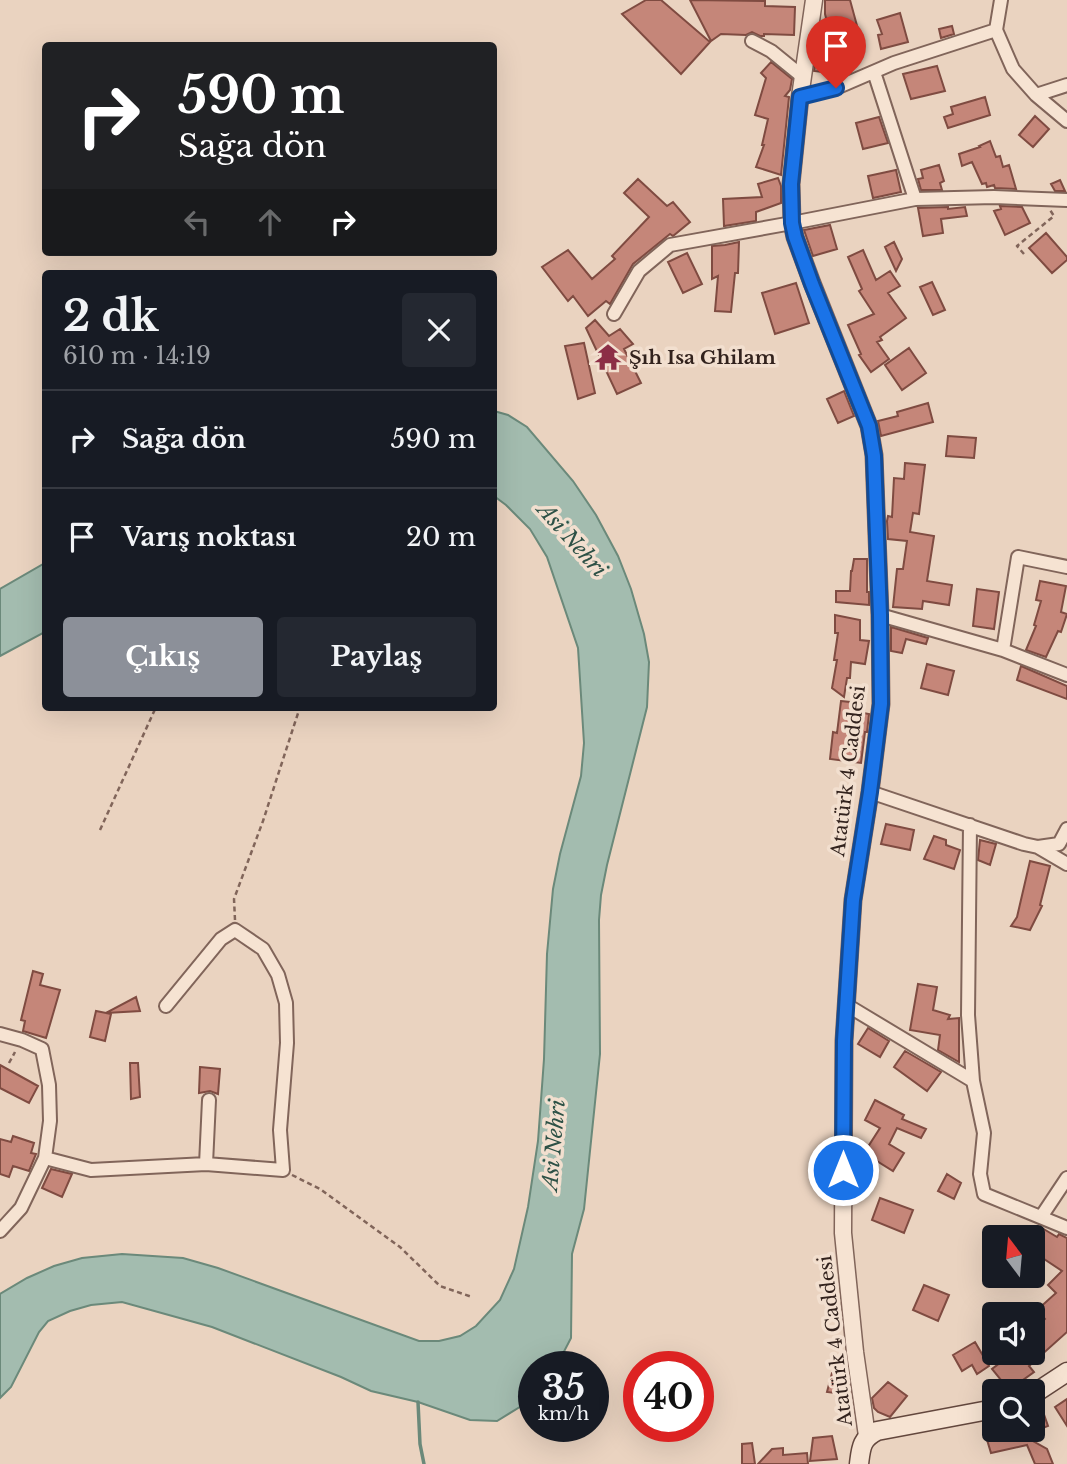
<!DOCTYPE html>
<html lang="tr">
<meta charset="utf-8">
<style>
body{margin:0;font-family:"Libre Baskerville",serif;background:#242831;color:#f1f3f6;height:100vh;display:flex;flex-direction:column;font-size:26px;white-space:nowrap}
*{box-sizing:border-box;margin:0}
p{font-size:23px;color:#9ea1a6}
.icon{flex:none;width:38px;height:38px;fill:none;stroke:currentColor;stroke-width:2;stroke-linecap:round;stroke-linejoin:round}
.map{position:relative;flex:1;overflow:hidden}
.details{position:absolute;left:42px;top:270px;width:455px;height:441px;display:flex;flex-direction:column;background:#171b24;border-radius:7px;box-shadow:0 7px 28px #0002}
.details>*{flex:none}
.banner{position:absolute;left:42px;top:42px;width:455px;height:214px;border-radius:7px;box-shadow:0 7px 28px #0002;background:#202124;color:#fff;overflow:hidden}
.needle{width:46px;rotate:344deg}
.controls{position:absolute;left:982px;top:1225px;display:grid;gap:14px}
.controls a{display:grid;place-items:center;width:63px;height:63px;border-radius:7px;background:#171b24;box-shadow:0 7px 28px #0002;font-size:35px}
.speed{position:absolute;left:518px;top:1351px;display:flex;gap:14px;font-size:35px;font-weight:700;text-align:center}
.speed>*{display:grid;place-content:center;width:91px;height:91px;border-radius:50%;background:#171b24;box-shadow:0 7px 28px #0002;line-height:1}
.speed small{font-size:18px;font-weight:400}
.speed .limit{border:10px solid #d22;background:#fff;color:#111}
.pin{position:absolute;display:grid;place-items:center;width:60px;height:60px;color:#fff;margin:-72px -30px;border-radius:50% 50% 50% 0;rotate:-45deg;box-shadow:0 0 7px #0007}
.pin .icon{rotate:45deg}
.me{position:absolute;width:77px;margin:-38px;rotate:0deg;stroke-linejoin:round;filter:drop-shadow(0 0 5px #0008)}
.turn{display:flex;align-items:center;gap:24px;height:147px;padding:0 21px;font-size:32px}
.turn .icon{width:91px;height:91px;stroke-width:2.5}
.turn b{display:block;font-size:49px;line-height:60px}
.lanes{display:flex;align-items:center;height:66px;padding:0 21px;background:#0003;justify-content:center;gap:35px;direction:ltr}
.lanes .off{opacity:.35}
.round{display:grid;place-items:center;flex:none;width:74px;height:74px;border-radius:7px;background:#242831}
.head{display:flex;align-items:center;justify-content:space-between;height:119px;padding:0 21px}
h1{font-size:42px;font-weight:700;line-height:52px}
.cta{display:flex;gap:14px;margin-top:auto;padding:14px 21px}
.cta a{flex:1;height:80px;border-radius:7px;background:#8c9099;color:#fff;font-size:28px;font-weight:700;line-height:80px;text-align:center}
.cta a+a{background:#242831;color:#f1f3f6}
ul{padding:0;list-style:none}
li{display:flex;align-items:center;gap:21px;height:98px;padding:0 21px;border-top:2px solid #363941}
li div{flex:1}
li b{display:block;font-size:26px}
li em{font-style:normal}
.map>svg:first-child{display:block}
.water{fill:#a3bcaf;stroke:#6b897a;stroke-width:2}
.lines{fill:none;stroke-linecap:round;stroke-linejoin:round}
.stream{stroke:#6b897a;stroke-width:3.5}
.building{fill:#c58679;stroke:#7f4b41;stroke-width:2}
.minor-casing{stroke:#81655a;stroke-width:16}
.tertiary-casing{stroke:#81655a;stroke-width:19}
.secondary-casing{stroke:#63473d;stroke-width:21}
.path{stroke:#81655a;stroke-width:2.5;stroke-dasharray:5 3.5;stroke-linecap:butt}
.minor{stroke:#f6e3d2;stroke-width:12}
.tertiary{stroke:#f6e3d2;stroke-width:16}
.secondary{stroke:#f6e3d2;stroke-width:18}
.route-casing{stroke:#114b97;stroke-width:18}
.route{stroke:#1a73e8;stroke-width:12}
.labels{text-anchor:middle;dominant-baseline:central;stroke-width:7;stroke-linejoin:round;paint-order:stroke}
.poi-label{font-size:19px;font-weight:bold;fill:#32221d;stroke:#f2dfcf;text-anchor:start}
.street-label{font-size:19px;fill:#32221d;stroke:#f2dfcf}
.water-label{font-size:21px;font-style:italic;fill:#2d5146;stroke:#f2dfcf}
</style>
<div class="map">
<svg width="1067" height="1464" viewBox="0 0 1067 1464">
<rect width="100%" height="100%" fill="#ead3c0"/>
<path class="water" d="M494 411 508 415 527 427 573 481 596 515 618 556 631 589 644 634 649 662 647 707 607 865 601 895 599 920 600 1054 584 1209 572 1254 571 1338 556 1367H534V1395L523 1405 497 1421 470 1420 418 1402 371 1391 341 1377 212 1327 122 1302 91 1305 70 1311 48 1321 39 1332 11 1387 0 1398V1294L27 1278 54 1266 82 1258 122 1254 183 1258 218 1268 419 1341H439L460 1336 476 1326 500 1300 514 1269 528 1207 538 1141 544 1059 547 954 553 889 560 854 581 776 584 743 578 648 547 557 530 529 506 505 494 496Z
M45 563V632L0 656V589Z"/>
<g class="lines">
<path class="stream" d="M418 1402 420 1444 424 1464"/>
</g>
<path class="building" d="M646 0H661L710 42 681 74 622 14Z
M690 0 765 1V6L795 7 794 35 764 34V36H760L752 32 746 35 721 34 711 41Z
M825 0H850L859 33 832 41 825 14Z
M900 13 908 42 881 49 878 35 882 34 877 20Z
M952 26 954 34 941 38 939 29Z
M817 52 851 53V72L838 77V74L814 71Z
M771 62 792 79 790 90 785 96 789 97 781 175 756 167 764 145H762L768 119 755 115 766 78 761 73Z
M937 66 945 91 911 99 903 74Z
M985 97 990 115 948 128 944 117 953 114 951 107Z
M1035 116 1049 129 1033 147 1019 135Z
M879 117 888 143 863 149 856 123Z
M990 141 996 157 1000 156 1003 167 1009 165 1016 189 995 188 994 185 987 187 986 183 982 184 972 162 962 166 959 154 980 147 979 146Z
M939 165 944 181 940 183 942 190H921L918 179 923 178 921 170Z
M896 170 901 192 873 198 868 176Z
M778 178 781 186V203L756 212V221L724 226 723 199 762 197 758 184Z
M638 179 667 206 673 202 690 222 673 236 670 234 633 264 610 304 606 301 588 316 573 296 568 301 542 267 568 250 592 279 615 259 612 256 649 217 624 193Z
M1060 180 1065 191H1055L1051 184Z
M1000 206 1022 207 1030 223 1005 235 994 211 1001 209Z
M948 207V209L965 207 967 216 941 219 943 233 923 236 918 208Z
M830 225 837 249 813 256 804 230Z
M1046 233 1067 257V260L1052 273 1029 248Z
M739 242 738 273H735L731 312 715 311 718 276 712 279V246L725 245Z
M894 242 902 259 896 271 885 247Z
M863 250 876 280 890 271 900 286 888 293 906 318 880 337 882 340 877 342 889 359 871 372 859 355 861 354 848 325 874 314 859 291 862 289 848 257Z
M687 253 702 284 683 293 668 262Z
M932 282 945 310 933 315 920 287Z
M796 283 809 323 775 334 762 293Z
M595 320 609 336 620 329 633 344 624 349 641 383 617 394 586 328Z
M584 343 595 393 578 399 565 346Z
M909 348 926 373 902 390 885 365Z
M844 391 854 416 838 423 827 399Z
M928 403 933 422 881 436 878 421 898 416 897 412Z
M948 436 976 438 974 458 946 456Z
M905 463 925 465 919 514 913 513 910 532 934 536 927 581 952 585 949 605 923 601 922 609 893 607 897 569H903L907 541 888 539 887 521 888 516 892 517 894 478 904 479Z
M854 559H867V592H869V605L836 602V591H850L851 571H852Z
M1040 581 1066 586 1061 612 1067 614 1061 632 1058 631 1046 657 1026 650 1036 626 1034 625 1041 601 1036 600Z
M977 589 999 592 994 629 973 626Z
M835 615 860 620V640L869 641 865 664 851 662 850 678H847L844 697 832 688 837 660H834L838 633H835Z
M891 627 928 638 926 644 906 639 902 653 891 651Z
M927 664 954 671 948 695 921 688Z
M1021 666 1067 686V699L1017 680Z
M841 701 859 703 858 712 869 714 867 732H865L861 763 830 759 833 732 837 733Z
M886 824 914 830 910 850 881 844Z
M934 836 946 840V845L960 850 954 869 924 859Z
M980 840 996 844 990 865 978 860Z
M1030 861 1050 866 1040 905 1042 906 1030 930 1011 926 1017 917Z
M33 971 43 974 40 985 60 990 46 1038 23 1031 25 1021 21 1020Z
M918 984 937 987 933 1010 950 1015 948 1019 959 1018V1062L938 1050 940 1035 910 1030Z
M136 997 140 1011 106 1013 111 1014 105 1041 90 1037 96 1011 106 1013Z
M868 1028 889 1041 880 1057 858 1044Z
M905 1051 941 1072 927 1091 894 1067Z
M130 1063H138L140 1097 131 1099Z
M0 1065 38 1086 29 1103 0 1088Z
M200 1067 220 1069 218 1094 210 1091 199 1093Z
M875 1100 904 1115 902 1119 926 1129 921 1138 897 1128 889 1144 904 1153 893 1171 864 1153 880 1128 865 1120Z
M13 1136 34 1143 31 1153 36 1154 29 1171 13 1166 9 1177 0 1174V1139L11 1142Z
M51 1169 72 1174 62 1197 42 1188Z
M947 1174 961 1183 954 1199 938 1191Z
M880 1198 913 1210 904 1233 872 1220Z
M1042 1228 1057 1237 1059 1234 1067 1238V1332L1029 1366 1034 1372 1009 1390 992 1369 1013 1353H1032V1331L1045 1319 1037 1310 1056 1293 1048 1285 1062 1271 1032 1251V1242Z
M924 1285 949 1295 938 1321 913 1310Z
M975 1342 989 1366 977 1374 972 1365 962 1371 953 1355Z
M847 1372 851 1395 827 1392 832 1373Z
M888 1382 907 1396 890 1417 878 1412 874 1408 872 1398Z
M1067 1399V1426L1055 1407Z
M1040 1403 1048 1426 1032 1432V1406Z
M989 1430H1013L1047 1449 1053 1464H1035L1027 1445 991 1453 985 1433 990 1432Z
M832 1436 837 1459 810 1461 813 1438Z
M752 1443 755 1464H742V1444Z
M783 1448V1455L807 1453 808 1464H758L772 1449Z"/>
<g class="lines">
<defs>
<path id="minor" d="M996 30 1001 0
M752 41 771 51 803 77
M874 72 915 199
M1036 95 1067 85
M800 97 836 88 894 63 996 30 1013 69 1036 95 1067 121
M614 314 639 271 670 245 792 223 915 199 994 197 1067 200
M880 615 1003 650 1067 675
M1003 650 1018 557 1067 567
M870 792 1024 844 1038 847 1059 844 1067 829
M970 825 968 1015 973 1081
M1038 847 1067 864
M845 1004 973 1081 984 1133 980 1174 984 1194 1067 1228
M0 1034 22 1040 42 1049 49 1085 50 1121 45 1158 21 1208 0 1231
M45 1158 91 1170 206 1164 283 1170 280 1130 287 1043 286 1003 278 975 263 949 235 930 221 939 166 1006
M206 1164 209 1100
M1041 1217 1067 1178"/>
<path id="tertiary" d="M814 0 800 97 791 184 792 223 795 237 812 283 869 426 874 455 880 615 881 704 870 792 853 900 844 1041 843 1233 855 1352 867 1436"/>
<path id="secondary" d="M1032 1395 1067 1372
M859 1464C861 1448 861 1439 877 1431L994 1409"/>
</defs>
<use href="#minor" class="minor-casing"/>
<use href="#tertiary" class="tertiary-casing"/>
<use href="#secondary" class="secondary-casing"/>
<path class="path" d="M1024 254 1017 246 1054 216 1050 210
M100 830 156 707
M235 920 234 899 263 821 300 707
M9 1063 15 1052
M292 1175 320 1189 400 1247 440 1286 472 1297"/>
<use href="#minor" class="minor"/>
<use href="#tertiary" class="tertiary"/>
<use href="#secondary" class="secondary"/>
</g>
<g class="lines">
<defs>
<path id="route" d="M836 88 800 97 791 184 792 223 795 237 812 284 869 426 874 456 880 615 881 704 870 792 853 900 844 1041 843 1170"/>
</defs>
<use href="#route" class="route-casing"/>
<use href="#route" class="route"/>
</g>
<defs>
<symbol id="temple-bare" viewBox="-9 -9 18 18"><path d="M0-6L5-2H3V0L6.5 2.5H4V6H1.5V3h-3V6H-4V2.5H-6.5L-3 0V-2H-5Z" fill="#8c2e46" stroke="#f2dfcf" stroke-width="2.5" paint-order="stroke"/></symbol>
</defs>
<g fill-rule="evenodd">
<use href="#temple-bare" x="589" y="338" width="38" height="38"/>
</g>
<g class="labels">
<g class="poi-label">
<text x="629" y="357">Şıh Isa Ghilam</text>
</g>
<g class="street-label">
<text transform="translate(848 771) rotate(-83)">Atatürk 4 Caddesi</text>
<text transform="translate(835 1341) rotate(-97)">Atatürk 4 Caddesi</text>
</g>
<g class="water-label">
<text transform="translate(572 540) rotate(48)">Asi Nehri</text>
<text transform="translate(554 1145) rotate(-85)">Asi Nehri</text>
</g>
</g>
</svg>
<div class="controls">
<a><svg class="needle" viewBox="-14 -14 28 28"><path d="M0-13l5 13h-10z" fill="#e53935"/><path d="M0 13l5-13h-10z" fill="#9ea1a6"/></svg></a>
<a><svg class="icon" aria-label="sound" viewBox="0 0 24 24"><path d="M4 9h4l5-4v14l-5-4H4zM17 9q2 3 0 6"/></svg></a>
<a><svg class="icon" aria-label="search" viewBox="0 0 24 24"><circle cx="10" cy="10" r="6"/><path d="M15 15l6 6"/></svg></a>
</div>
<div class="speed"><div>35<small>km/h</small></div><div class="limit">40</div></div>
<div class="pin" style="left:836px;top:88px;background:#d93025"><svg class="icon" aria-label="arrive" viewBox="0 0 24 24"><path d="M6 21V4h12l-3 4 3 4H6"/></svg></div>
<svg class="me" style="left:843px;top:1170px" viewBox="-20 -20 40 40"><circle r="17" fill="#1a73e8" stroke="#fff" stroke-width="3"/><path d="M0-11L8 9 0 5-8 9z" fill="#fff"/></svg>
<div class="banner">
<div class="turn"><svg class="icon" aria-label="right" viewBox="0 0 24 24"><path d="M7 20v-9h11M14 6l5 5-5 5"/></svg><div><b>590 m</b>Sağa dön</div></div>
<div class="lanes"><svg class="icon off" aria-label="left" viewBox="0 0 24 24"><path d="M17 20v-9H6M10 6l-5 5 5 5"/></svg><svg class="icon off" aria-label="ahead" viewBox="0 0 24 24"><path d="M12 20V5M6 11l6-6 6 6"/></svg><svg class="icon" aria-label="right" viewBox="0 0 24 24"><path d="M7 20v-9h11M14 6l5 5-5 5"/></svg></div>
</div>
<section class="details">
<div class="head"><div><h1>2 dk</h1><p>610 m · 14:19</p></div><a class="round"><svg class="icon" aria-label="close" viewBox="0 0 24 24"><path d="M6 6l12 12M18 6L6 18"/></svg></a></div>
<ul>
<li><svg class="icon" aria-label="right" viewBox="0 0 24 24"><path d="M7 20v-9h11M14 6l5 5-5 5"/></svg><div><b>Sağa dön</b></div><em>590 m</em></li>
<li><svg class="icon" aria-label="arrive" viewBox="0 0 24 24"><path d="M6 21V4h12l-3 4 3 4H6"/></svg><div><b>Varış noktası</b></div><em>20 m</em></li>
</ul>
<div class="cta"><a>Çıkış</a><a>Paylaş</a></div>
</section>
</div>
